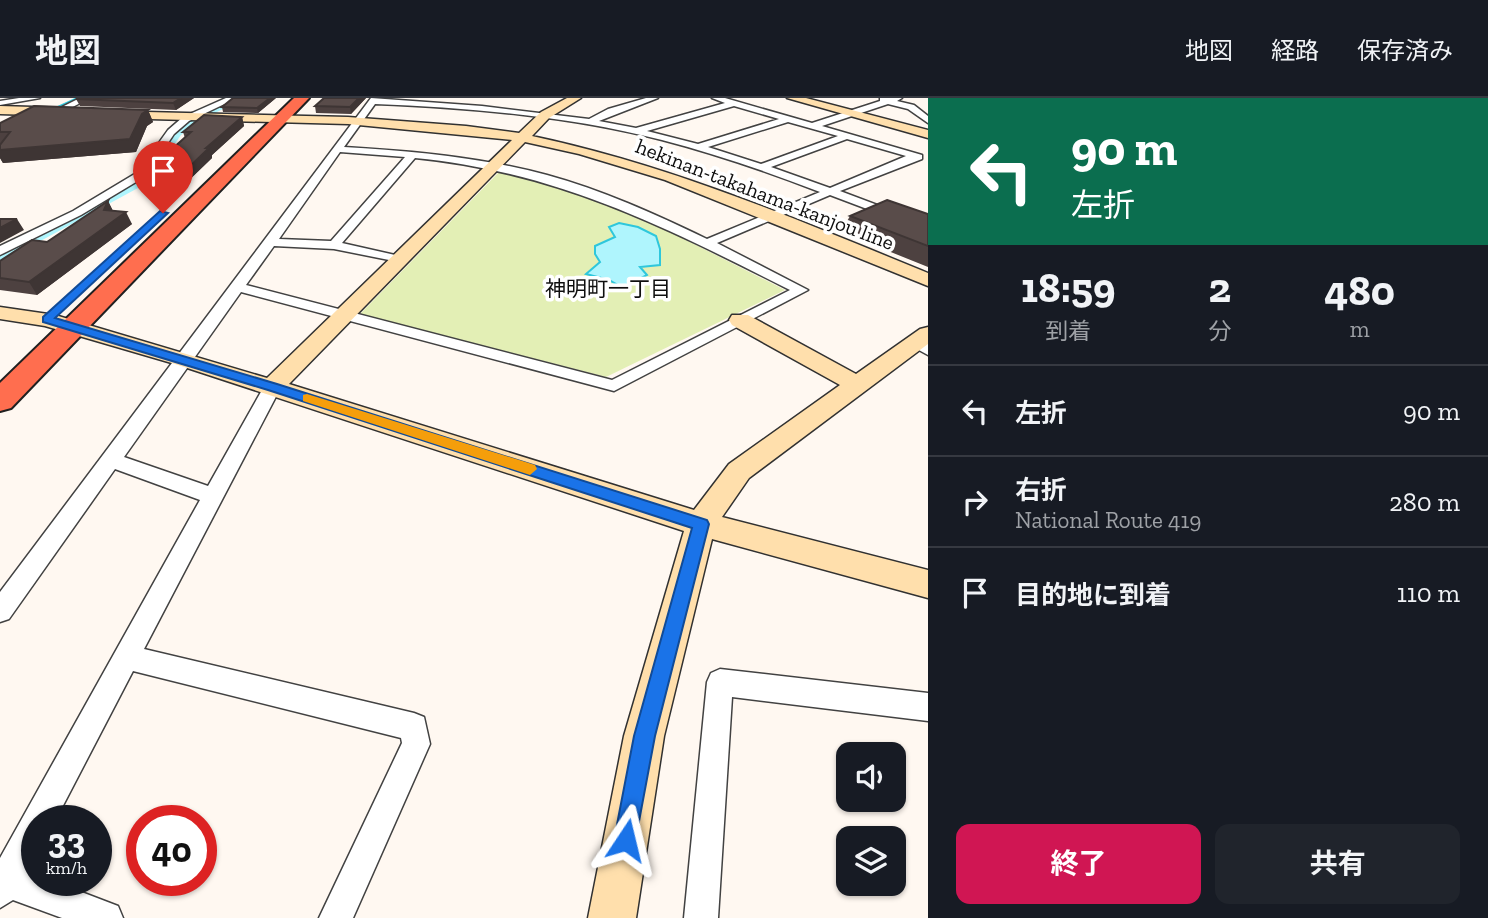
<!DOCTYPE html>
<html lang="ja">
<meta charset="utf-8">
<style>
body{margin:0;font-family:"Zilla Slab","Noto Sans JP",serif;background:#20242c;color:#f1f3f6;height:100vh;display:flex;flex-direction:column;font-size:26px;white-space:nowrap}
*{box-sizing:border-box;margin:0}
p{font-size:23px;color:#9ea1a6}
.icon{flex:none;width:38px;height:38px;fill:none;stroke:currentColor;stroke-width:2;stroke-linecap:round;stroke-linejoin:round}
.map{position:relative;flex:1;overflow:hidden}
.side{display:flex;flex-direction:column;background:#171b24;width:560px}
.side>*{flex:none}
.top-card{background:#0b6e4f;color:#fff;overflow:hidden}
.buttons{position:absolute;left:836px;top:644px;display:grid;gap:14px}
.buttons a{display:grid;place-items:center;width:70px;height:70px;border-radius:14px;background:#171b24;box-shadow:0 2px 5px #0004;font-size:35px}
.speed{position:absolute;left:21px;top:707px;display:flex;gap:14px;font-size:35px;font-weight:700;text-align:center}
.speed>*{display:grid;place-content:center;width:91px;height:91px;border-radius:50%;background:#171b24;box-shadow:0 2px 5px #0004;line-height:1}
.speed small{font-size:18px;font-weight:400}
.speed .limit{border:10px solid #d22;background:#fff;color:#111}
.pin{position:absolute;display:grid;place-items:center;width:60px;height:60px;color:#fff;margin:-72px -30px;border-radius:50% 50% 50% 0;rotate:-45deg;box-shadow:0 0 7px #0007}
.pin .icon{rotate:45deg}
.me{position:absolute;width:77px;margin:-38px;rotate:10deg;stroke-linejoin:round;filter:drop-shadow(0 0 5px #0008)}
.turn{display:flex;align-items:center;gap:24px;height:147px;padding:0 28px;font-size:32px}
.turn .icon{width:91px;height:91px;stroke-width:2.5}
.turn b{display:block;font-size:49px;line-height:60px}
.eta{display:flex;justify-content:space-evenly;align-items:center;height:119px;text-align:center}
.eta b{font-size:42px;font-weight:700;line-height:49px}
.action{display:flex;gap:14px;margin-top:auto;padding:14px 28px}
.action a{flex:1;height:80px;border-radius:14px;background:#d01653;color:#fff;font-size:28px;font-weight:700;line-height:80px;text-align:center}
.action a+a{background:#20242c;color:#f1f3f6}
ul{padding:0;list-style:none}
li{display:flex;align-items:center;gap:21px;height:91px;padding:0 28px;border-top:2px solid #363941}
li div{flex:1}
li b{display:block;font-size:26px}
li em{font-style:normal}
header{display:flex;align-items:center;gap:42px;box-sizing:border-box;height:98px;padding:0 35px;background:#171b24;border-bottom:2px solid #363941}
header strong{font-size:33px}
nav{display:flex;gap:38px;margin-inline-start:auto;font-size:24px}
main{display:flex;flex:1;min-height:0}
.map>svg:first-child{display:block}
.green{fill:#e3efb5}
.water{fill:#aff5fd;stroke:#2ec7dc;stroke-width:2}
.lines{fill:none;stroke-linecap:round;stroke-linejoin:round}
.stream{stroke:#2ec7dc;stroke-width:2.5}
.canal{fill:#aff5fd;fill-rule:evenodd}
.street-casing{stroke:#424242;stroke-width:3}
.secondary-casing{stroke:#313131;stroke-width:3}
.highway-casing{stroke:#202020;stroke-width:4}
.street{fill:#fff;fill-rule:evenodd}
.secondary{fill:#ffdfac;fill-rule:evenodd}
.highway{fill:#ff6e4f;fill-rule:evenodd}
.wall{fill:#4d4140}
.shaded-wall{fill:#3e3534}
.building{fill:#594c4a;stroke:#3e3534;stroke-width:2}
.route{fill:#1a73e8;stroke:#114b97;stroke-width:2}
.slow{fill:#f59e0b}
.labels{text-anchor:middle;dominant-baseline:central;stroke-width:7;stroke-linejoin:round;paint-order:stroke}
.far-street-label{font-size:21px;fill:#0f0f0f;stroke:#fff}
.far-neighbourhood-label{font-size:21px;fill:#0f0f0f;stroke:#fff}
</style>
<header>
<strong>地図</strong>
<nav><a>地図</a><a>経路</a><a>保存済み</a></nav>
</header>
<main>
<div class="map">
<svg width="928" height="820" viewBox="0 0 928 820">
<rect width="100%" height="100%" fill="#fff8f1"/>
<path class="green" d="M500 73 617 107 785 192 606 279 360 216Z"/>
<path class="water" d="M619 125 638 129 656 138 660 151V167L640 169 647 177 623 190 609 182 586 176 600 164 595 156V148L615 139 609 129Z"/>
<g class="lines">
<path class="stream" d="M52 12 78 0"/>
<path class="canal" d="M234 0H245L197 24 181 37 149 84 0 165V155L141 80 175 33 191 20Z"/>
<defs>
<path id="street" d="M19 0H40L0 7V3Z
M80 0H90L59 16 52 14Z
M226 0H237L189 23 174 36 146 78 81 117 0 157V148L73 113 138 74 168 32 183 19Z
M371 0 482 8 589 21 608 11 646 0H658L599 23 636 30 725 5 712 0H725L812 25 880 3V0H902L897 3 914 7 928 18V25L908 11 888 6 822 28 922 57V61L840 93 928 126V134L830 97 717 145 808 192 614 293 241 194 124 359 208 388 266 285 272 284 281 289 144 551 414 615 424 619 430 646 353 820H319L402 645 401 640 133 573 55 723H37V757L28 774 37 777V782H50L118 808 123 820H62L13 802 0 810V760L200 402 115 371 9 521 0 524V494ZM375 6C471 10 569 18 662 42 716 56 768 74 820 94L707 141C655 116 602 92 547 77 480 59 412 53 344 49ZM734 8 779 21 698 46 647 33ZM788 24 838 38 761 66 708 49ZM847 41 906 58 830 90 771 69ZM340 54 405 59 331 143 279 141ZM415 60C558 74 665 129 790 192L612 282 246 187 274 148 334 151 404 165V159L342 145Z
M914 240 928 246V257L906 245Z
M720 571 928 595V623L732 599 718 820H684L707 584 711 575Z"/>
<path id="secondary" d="M567 0H581L549 20 532 38C670 67 798 122 928 175V188L665 82 579 56 525 44 289 286 694 412 729 366 840 287 732 227 729 222 732 217H748L856 276 920 231 928 229V246L749 380 722 419 928 472V500L712 441 664 638 636 820H588L624 638 684 433 175 266 45 228 0 221V209L55 217 267 280 512 42 348 26 111 20 105 16 107 13 348 19 466 28 519 35 541 14Z
M787 0H806L928 32V40Z
M0 8 65 10 71 14 65 18 0 16Z"/>
<path id="highway" d="M294 0H309L11 310 0 313V285Z"/>
</defs>
<use href="#street" class="street-casing"/>
<use href="#secondary" class="secondary-casing"/>
<use href="#highway" class="highway-casing"/>
<use href="#street" class="street"/>
<use href="#secondary" class="secondary"/>
<use href="#highway" class="highway"/>
</g>
<path class="wall" d="M79 0H194L176 12 80 8 76 1Z
M276 0 258 15 223 14 222 9Z
M324 0H366L351 16 316 15 315 8Z
M148 12 153 24 147 28 136 54 3 65 0 60V25Z
M242 19 244 28 212 57V60L185 86 155 85 151 75 164 64 162 61 171 53V52L185 40 183 34Z
M108 103 113 113 132 126 37 197 0 192V163L47 144Z
M928 116V169L841 134 850 118Z"/>
<path class="shaded-wall" d="M181 0H194L176 12 173 5Z
M270 0H276L258 15 257 10Z
M359 0H366L351 16 350 9Z
M148 12 153 24 147 28 136 54 3 65 0 60V52L142 16Z
M242 19 244 28 212 57V60L185 86 182 76 206 50Z
M108 103 114 115 104 112Z
M126 114 132 126 37 197 29 184Z
M17 121 24 132 0 145V130Z"/>
<path class="building" d="M79 0H181L173 5 76 1Z
M233 0H270L257 10 222 9Z
M324 0H359L350 9 315 8Z
M34 8 148 12 142 16 130 41 0 52V47L10 34H0V25Z
M204 17 242 19 206 50H209L182 76 151 75 167 61H162L173 52H171L191 34H183Z
M887 102 928 116V148L850 118Z
M108 103 104 112 126 114 29 184 0 180V163L32 142 47 144Z
M0 121H17L0 130Z"/>
<path class="route" d="M160 113 168 115 55 220 277 286 707 422 709 426 655 638 634 750 626 754 617 750 614 742 634 638 692 430 268 292 43 224V219Z"/>
<path class="slow" d="M307 296 535 367 537 371 530 377 303 303V297Z"/>
<g class="labels">
<g class="far-street-label">
<text transform="translate(765 96) rotate(21)">hekinan-takahama-kanjou line</text>
</g>
<g class="far-neighbourhood-label">
<text x="608" y="190">神明町一丁目</text>
</g>
</g>
</svg>
<div class="buttons">
<a><svg class="icon" aria-label="sound" viewBox="0 0 24 24"><path d="M4 9h4l5-4v14l-5-4H4zM17 9q2 3 0 6"/></svg></a>
<a><svg class="icon" aria-label="layers" viewBox="0 0 24 24"><path d="M12 4l9 5-9 5-9-5zM3 14l9 5 9-5"/></svg></a>
</div>
<div class="speed"><div>33<small>km/h</small></div><div class="limit">40</div></div>
<div class="pin" style="left:163px;top:115px;background:#d93025"><svg class="icon" aria-label="arrive" viewBox="0 0 24 24"><path d="M6 21V4h12l-3 4 3 4H6"/></svg></div>
<svg class="me" style="left:626px;top:742px" viewBox="-20 -20 40 40"><path d="M0-17L14 15 0 8-14 15z" fill="#1a73e8" stroke="#fff" stroke-width="4"/></svg>
</div>
<section class="side">
<div class="top-card">
<div class="turn"><svg class="icon" aria-label="left" viewBox="0 0 24 24"><path d="M17 20v-9H6M10 6l-5 5 5 5"/></svg><div><b>90 m</b>左折</div></div>
</div>
<div class="eta">
<div><b>18:59</b><p>到着</p></div>
<div><b>2</b><p>分</p></div>
<div><b>480</b><p>m</p></div>
</div>
<ul>
<li><svg class="icon" aria-label="left" viewBox="0 0 24 24"><path d="M17 20v-9H6M10 6l-5 5 5 5"/></svg><div><b>左折</b></div><em>90 m</em></li>
<li><svg class="icon" aria-label="right" viewBox="0 0 24 24"><path d="M7 20v-9h11M14 6l5 5-5 5"/></svg><div><b>右折</b><p>National Route 419</p></div><em>280 m</em></li>
<li><svg class="icon" aria-label="arrive" viewBox="0 0 24 24"><path d="M6 21V4h12l-3 4 3 4H6"/></svg><div><b>目的地に到着</b></div><em>110 m</em></li>
</ul>
<div class="action"><a>終了</a><a>共有</a></div>
</section>
</main>
